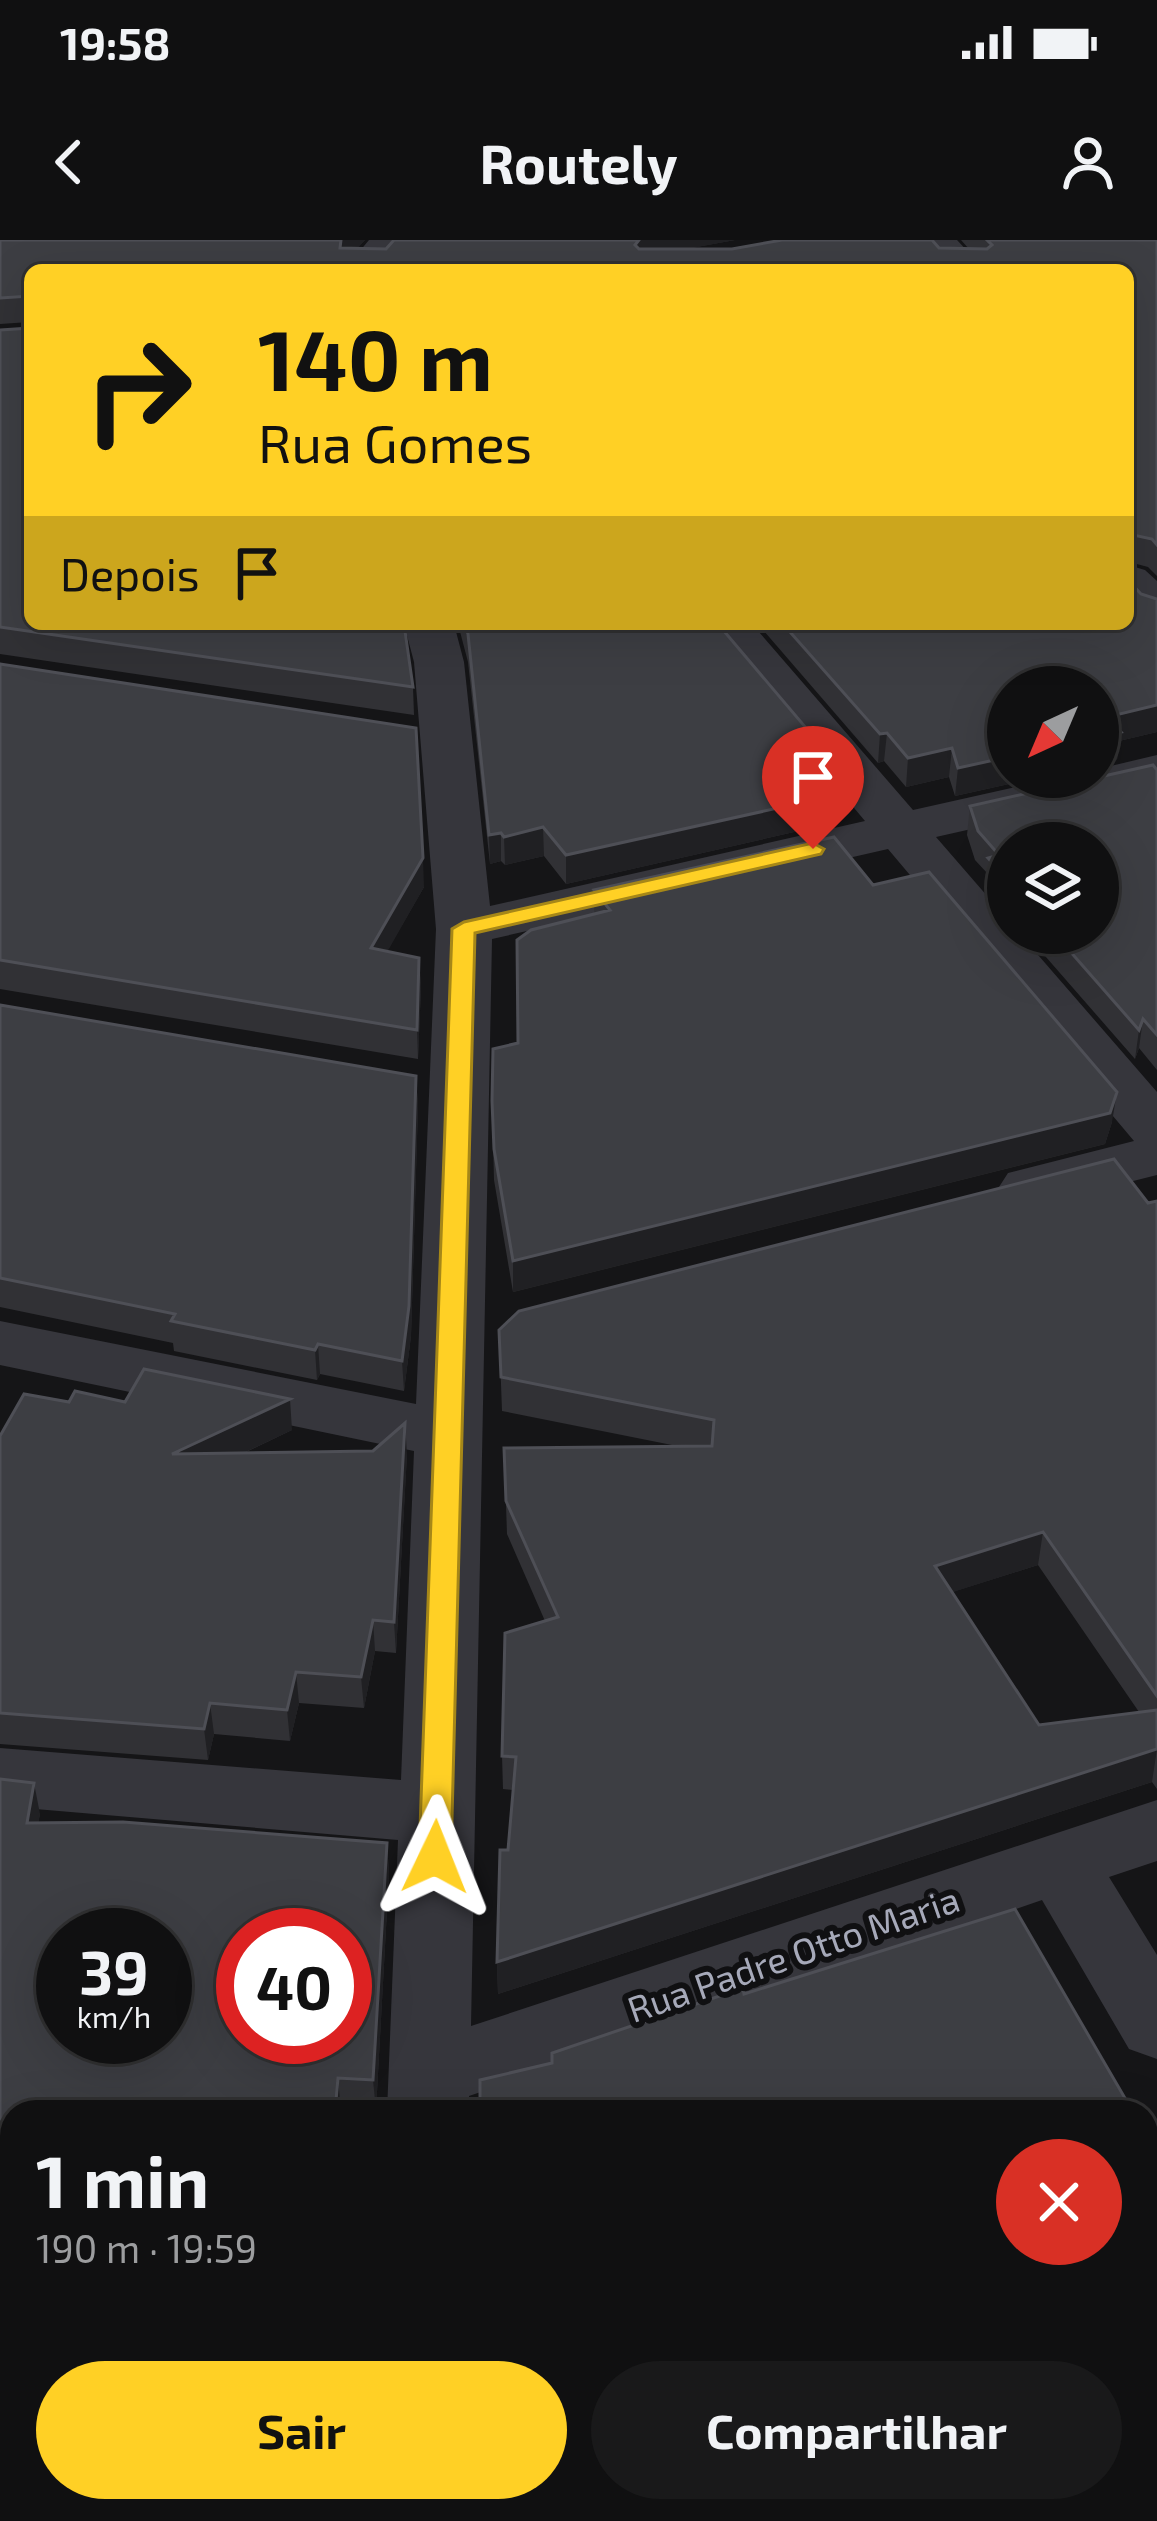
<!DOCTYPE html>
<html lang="pt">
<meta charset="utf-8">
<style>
body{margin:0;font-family:"Exo 2",sans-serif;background:#19191a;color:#f1f3f6;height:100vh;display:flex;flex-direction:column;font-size:45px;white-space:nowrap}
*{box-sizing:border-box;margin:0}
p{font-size:39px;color:#9c9d9f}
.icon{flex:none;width:66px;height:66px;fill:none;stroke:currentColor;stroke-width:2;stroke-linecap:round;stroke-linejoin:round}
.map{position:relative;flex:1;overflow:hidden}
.details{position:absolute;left:0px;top:1860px;width:1158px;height:423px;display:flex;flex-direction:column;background:#101011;border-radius:36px 36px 0 0;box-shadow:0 12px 48px #0002,0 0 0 3px #303031}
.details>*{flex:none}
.hud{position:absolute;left:24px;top:24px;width:1110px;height:366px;border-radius:18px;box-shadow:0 12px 48px #0002,0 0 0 3px #303031;background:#ffd025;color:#111;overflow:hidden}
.needle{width:78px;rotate:224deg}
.tools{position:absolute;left:987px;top:426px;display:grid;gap:24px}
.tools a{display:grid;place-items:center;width:132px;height:132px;border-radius:50%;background:#101011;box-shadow:0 12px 48px #0002,0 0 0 3px #303031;font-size:60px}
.speed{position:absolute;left:36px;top:1668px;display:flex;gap:24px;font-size:60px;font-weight:700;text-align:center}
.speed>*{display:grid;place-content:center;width:156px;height:156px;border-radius:50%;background:#101011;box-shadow:0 12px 48px #0002,0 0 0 3px #303031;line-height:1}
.speed small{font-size:30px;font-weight:400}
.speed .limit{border:18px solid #d22;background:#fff;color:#111}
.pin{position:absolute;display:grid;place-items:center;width:102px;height:102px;color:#fff;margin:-123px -51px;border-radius:50% 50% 50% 0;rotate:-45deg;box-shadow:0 0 12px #0007}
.pin .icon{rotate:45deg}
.me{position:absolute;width:132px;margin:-66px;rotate:2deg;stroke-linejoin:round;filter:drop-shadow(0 0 9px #0008)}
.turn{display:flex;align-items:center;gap:42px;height:252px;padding:0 36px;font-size:54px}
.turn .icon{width:156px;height:156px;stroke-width:2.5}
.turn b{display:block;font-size:84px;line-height:102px}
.then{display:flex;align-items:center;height:114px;padding:0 36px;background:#0003;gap:24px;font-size:45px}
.round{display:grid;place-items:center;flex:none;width:126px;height:126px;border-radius:63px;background:#19191a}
.head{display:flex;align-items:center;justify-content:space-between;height:204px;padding:0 36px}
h1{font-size:72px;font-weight:700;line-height:90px}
.primary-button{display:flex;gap:24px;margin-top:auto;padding:24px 36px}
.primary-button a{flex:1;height:138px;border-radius:72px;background:#ffd025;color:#111;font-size:48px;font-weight:700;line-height:138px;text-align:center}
.primary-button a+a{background:#19191a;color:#f1f3f6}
.status{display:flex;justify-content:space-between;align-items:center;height:84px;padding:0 60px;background:#101011;direction:ltr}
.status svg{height:33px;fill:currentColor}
header{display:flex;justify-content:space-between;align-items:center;height:156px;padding:0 36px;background:#101011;font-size:54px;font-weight:700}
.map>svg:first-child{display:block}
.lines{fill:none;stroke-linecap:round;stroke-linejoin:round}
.minor{fill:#36363c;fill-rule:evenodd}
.wall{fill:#313135;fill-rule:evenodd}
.shaded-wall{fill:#202023}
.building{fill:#3d3e43;stroke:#4e4f56;stroke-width:3;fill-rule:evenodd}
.route{fill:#ffd025;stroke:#a68718;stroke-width:3}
.labels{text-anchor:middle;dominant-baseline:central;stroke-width:12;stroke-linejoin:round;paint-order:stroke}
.street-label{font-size:36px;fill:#a6a9b9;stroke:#101012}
</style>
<div class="status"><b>19:58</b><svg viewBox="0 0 49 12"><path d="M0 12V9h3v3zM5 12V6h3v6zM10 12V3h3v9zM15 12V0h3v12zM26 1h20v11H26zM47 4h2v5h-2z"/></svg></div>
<header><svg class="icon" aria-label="back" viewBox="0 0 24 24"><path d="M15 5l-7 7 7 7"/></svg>Routely<svg class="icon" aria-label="person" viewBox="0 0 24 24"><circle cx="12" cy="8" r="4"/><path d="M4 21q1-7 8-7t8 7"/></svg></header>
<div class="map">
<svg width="1157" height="2281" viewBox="0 0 1157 2281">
<rect width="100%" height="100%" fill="#151517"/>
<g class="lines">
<path class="minor" d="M369 0H411L387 30H344Z
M913 0H957L985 30H940Z
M1128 325 1145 330 1157 341V383L1140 378 1128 367Z
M404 384H454L464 422 490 666 865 581 700 384H752L913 570 1061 537H1098V529L1157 515V547L936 597 1008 680V693H1019L1157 852V935L1030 967 1008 961 999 947 1008 933 1134 901 888 609 492 699 471 1786 1157 1560V1621L1109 1637 1157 1715V1819L1129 1809 1042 1660 469 1856V1872H387L398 1600 0 1566V1508L401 1540 414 1211 0 1125V1081L416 1164 436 689 414 422Z
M0 2022 12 2024V2102L0 2100Z
M371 2271H461L462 2281H370Z"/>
</g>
<path class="wall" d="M0 0H365L357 8 386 9 735 0 685 9H969L961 0H1157V336L1148 327 30 30 413 447 414 475 0 414V90L30 88V82L0 84Z
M1141 354 1157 359V492L1119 501 1117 520 1098 524V447L1008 537H1040L955 556 949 537 906 547 884 521 878 523 758 384H1128Z
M458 384H718L821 536 791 543 803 590 566 644 544 616 505 625 501 621 490 624 468 422Z
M0 424 424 647 387 711 419 718 421 747 418 819 0 749Z
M1157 530V830L1139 808 1135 819 1025 693H1098L1008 603V673L985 647 987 633 975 620 967 595 970 566Z
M873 645 1112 882 1105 904 513 1052 494 940 492 861 518 803 594 674V650Z
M0 765 416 836 418 866 411 1096 404 1151 320 1134 317 1140 174 1111 173 1103 0 1067Z
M1157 961V1549L1152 1542 498 1754 497 1722 513 1550 503 1549 502 1516 545 1381 507 1294 504 1208 677 1206 502 1171 499 1090ZM1038 1325 1139 1472 1039 1485 952 1352Z
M69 1162H125L292 1190 244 1213 407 1214 396 1413 375 1411 364 1468 299 1463 290 1501 214 1494 208 1520 0 1504V1196Z
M0 1539 40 1574 38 1583 387 1603 389 1634 376 1870 341 1867 12 1872V1946L0 1945Z
M470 2271H1146L1157 2281H470Z"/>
<path class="shaded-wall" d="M341 0H365L341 27 339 2Z
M639 0H735L644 17 635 5Z
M1157 465V492L1119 501 1117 520 1098 524V503L1107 477Z
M887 493 884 521 878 523 880 494Z
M823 508 821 536 772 548 774 519Z
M952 508 949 537 906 547 908 518Z
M1008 517V537H1040L955 556 958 528Z
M805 562 803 590 566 644V615Z
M543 587 544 616 505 625 504 597Z
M501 593V621L490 624 489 595Z
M423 618 424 647 373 737 371 708Z
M419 718 421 747 418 819 417 790Z
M1143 779 1139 808 1135 819 1139 790Z
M416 836 418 866 411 1096 404 1151 402 1121Z
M1117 852 1112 882 1105 904 513 1052V1021Z
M318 1104 320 1134 317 1140 315 1110Z
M290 1159 292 1190 176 1245 172 1214Z
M405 1183 407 1214 396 1413 394 1382Z
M1043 1292 1038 1325 931 1359 935 1326Z
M373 1380 375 1411 364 1468 361 1437Z
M296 1432 299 1463 290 1501 287 1470Z
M210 1463 214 1494 208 1520 204 1489Z
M1157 1509 1152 1542 498 1754 497 1722Z
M34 1543 40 1574 33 1614 27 1583Z
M387 1603 389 1634 376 1870 373 1840Z
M338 1838 341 1872H335Z
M706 2271H747L746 2281H675Z"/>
<path class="building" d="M0 0H341L340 8 386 9 394 0H639L635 5 639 9H732L782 0H932L939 8 987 9 992 5 987 0H1157V305L1152 299 1129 294 1128 320V30H30V384H404L413 447 0 387V90L30 88V56L0 58Z
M1128 340 1141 354 1157 359V465L1107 477 1121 492 1101 496 1098 503V447H1008V517L958 528 952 508 908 518 887 493 880 494 783 384H1128Z
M465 384H718L823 508 774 519 805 562 566 615 543 587 504 597 501 593 489 595 468 394Z
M0 424 416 488 423 618 371 708 419 718 417 790 0 720Z
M1153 525 1157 530V795L1143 779 1139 790 1054 693H1098V603H1008V640L988 618 999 615 978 591 970 566Z
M834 597 873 645 929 632 1117 852 1110 873 513 1021 494 909 492 861 493 809 518 803 517 700 531 690 610 670 594 650Z
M0 765 416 836 409 1066 402 1121 318 1104 315 1110 171 1081 175 1074 0 1038Z
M1114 919 1148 963 1157 961V1456L1043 1292 935 1326 1039 1485 1157 1470V1509L497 1722 500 1610H508L516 1517 502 1516 505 1393 558 1377 506 1261 504 1208 712 1206 714 1180 501 1137 499 1090 519 1071Z
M144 1129 290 1159 172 1214 373 1211 405 1183 394 1382 373 1380 361 1437 296 1432 287 1470 210 1463 204 1489 0 1473V1196L24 1154 69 1162 75 1151 125 1162Z
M0 1539 34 1543 27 1583 123 1582 387 1603 373 1840 338 1838 335 1872H12V1917L0 1916ZM63 1695H165V1797H63ZM243 1695H345V1797H243Z
M1015 1669 1133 1872H480V1840L552 1823V1813L743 1748 744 1754Z
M1146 1894 1157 1913V2281H758L753 2271H1146Z
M0 2078 12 2079V2271H366L365 2281H0Z
M470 2271H706L675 2281H470Z"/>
<path class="route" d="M813 603 824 609 821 614 475 693 451 1617 446 1626 435 1629 424 1626 419 1617 452 689 464 682Z"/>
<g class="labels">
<g class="street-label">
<text transform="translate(793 1713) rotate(-19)">Rua Padre Otto Maria</text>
</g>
</g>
</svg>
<div class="tools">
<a><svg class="needle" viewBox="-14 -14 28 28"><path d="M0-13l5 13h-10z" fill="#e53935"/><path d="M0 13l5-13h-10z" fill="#9c9d9f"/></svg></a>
<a><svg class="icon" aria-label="layers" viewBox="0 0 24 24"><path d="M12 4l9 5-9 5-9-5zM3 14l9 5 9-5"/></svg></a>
</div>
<div class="speed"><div>39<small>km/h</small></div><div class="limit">40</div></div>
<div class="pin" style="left:813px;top:609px;background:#d93025"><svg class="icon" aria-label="arrive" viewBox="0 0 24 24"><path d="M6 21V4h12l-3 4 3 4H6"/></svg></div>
<svg class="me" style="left:435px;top:1617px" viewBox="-20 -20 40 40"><path d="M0-17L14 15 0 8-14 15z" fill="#ffd025" stroke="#fff" stroke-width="4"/></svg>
<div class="hud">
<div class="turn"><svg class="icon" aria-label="right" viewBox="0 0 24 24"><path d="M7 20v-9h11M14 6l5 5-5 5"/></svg><div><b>140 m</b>Rua Gomes</div></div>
<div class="then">Depois<svg class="icon" aria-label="arrive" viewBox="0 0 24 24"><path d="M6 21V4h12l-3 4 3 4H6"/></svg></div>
</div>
<section class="details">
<div class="head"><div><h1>1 min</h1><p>190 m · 19:59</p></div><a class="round" style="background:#d93025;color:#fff"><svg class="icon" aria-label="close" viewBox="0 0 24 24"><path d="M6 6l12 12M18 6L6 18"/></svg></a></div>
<div class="primary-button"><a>Sair</a><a>Compartilhar</a></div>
</section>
</div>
